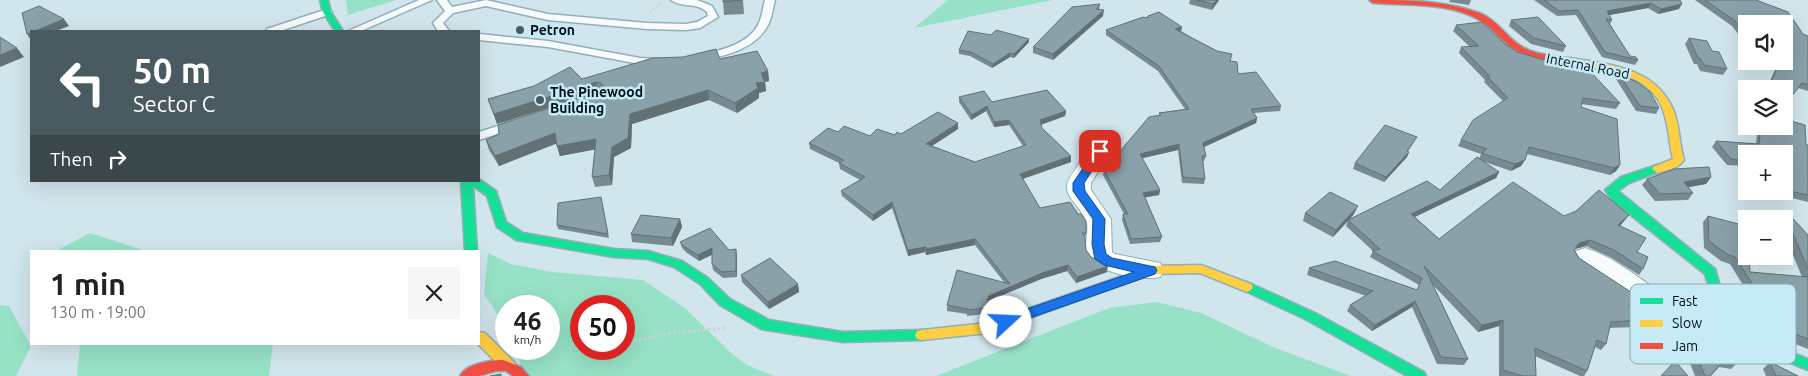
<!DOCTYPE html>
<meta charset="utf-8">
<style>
body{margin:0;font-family:Ubuntu,sans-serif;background:#f6f6f6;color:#222;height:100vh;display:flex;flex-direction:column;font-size:19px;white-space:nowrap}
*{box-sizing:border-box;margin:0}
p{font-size:16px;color:#767676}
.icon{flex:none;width:28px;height:28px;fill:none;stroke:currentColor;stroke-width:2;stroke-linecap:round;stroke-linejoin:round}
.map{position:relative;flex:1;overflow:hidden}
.details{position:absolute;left:30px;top:250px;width:450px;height:95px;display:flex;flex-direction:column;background:#fff;border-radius:0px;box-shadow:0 5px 20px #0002}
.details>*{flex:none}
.top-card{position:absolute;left:30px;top:30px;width:450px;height:152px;border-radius:0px;box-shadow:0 5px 20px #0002;background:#495a60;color:#fff;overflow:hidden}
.tools{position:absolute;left:1738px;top:15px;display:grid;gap:10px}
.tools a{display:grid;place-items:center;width:55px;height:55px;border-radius:0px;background:#fff;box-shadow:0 5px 20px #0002;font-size:25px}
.speed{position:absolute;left:495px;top:295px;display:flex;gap:10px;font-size:25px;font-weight:700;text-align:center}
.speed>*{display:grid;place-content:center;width:65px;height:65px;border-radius:50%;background:#fff;box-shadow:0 5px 20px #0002;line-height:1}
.speed small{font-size:12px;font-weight:400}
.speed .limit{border:8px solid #d22;background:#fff;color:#111}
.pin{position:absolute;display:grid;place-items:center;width:42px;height:42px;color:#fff;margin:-21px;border-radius:10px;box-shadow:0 2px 8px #0006}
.me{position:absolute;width:55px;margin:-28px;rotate:70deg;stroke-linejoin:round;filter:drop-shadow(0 0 4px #0008)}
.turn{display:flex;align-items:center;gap:18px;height:105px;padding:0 20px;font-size:22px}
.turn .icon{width:65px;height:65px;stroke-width:2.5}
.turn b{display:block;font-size:35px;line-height:42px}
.then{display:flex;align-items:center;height:48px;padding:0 20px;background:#0003;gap:10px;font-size:19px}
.round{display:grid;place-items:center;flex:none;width:52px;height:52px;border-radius:0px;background:#f6f6f6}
.head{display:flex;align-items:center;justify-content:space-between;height:85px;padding:0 20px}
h1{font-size:30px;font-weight:600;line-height:38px}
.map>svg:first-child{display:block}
.green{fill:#97e2c6;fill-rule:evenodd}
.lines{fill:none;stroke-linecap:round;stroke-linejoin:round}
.lane-casing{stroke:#91afb8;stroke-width:3}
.street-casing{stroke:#91afb8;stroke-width:2}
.fast-casing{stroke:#91afb8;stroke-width:3}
.slow-casing{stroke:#91afb8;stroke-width:3}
.jam-casing{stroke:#91afb8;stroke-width:3}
.path-far1{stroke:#cdd2d4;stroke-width:2.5;stroke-dasharray:2 2;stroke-linecap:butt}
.path{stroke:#cdd2d4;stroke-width:3;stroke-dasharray:2.5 2.5;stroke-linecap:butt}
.lane{fill:#f8fbfc;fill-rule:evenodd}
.street{fill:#f8fbfc;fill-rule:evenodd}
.fast{fill:#16e098;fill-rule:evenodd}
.slow{fill:#ffcf43;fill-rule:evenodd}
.jam{fill:#f24e42;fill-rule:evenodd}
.wall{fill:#778a91}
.shaded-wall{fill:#617176}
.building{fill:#8aa1a9;stroke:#617176}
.route{fill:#1a73e8;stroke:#114b97}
.poi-dot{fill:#495a60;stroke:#c6ebf7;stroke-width:2}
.labels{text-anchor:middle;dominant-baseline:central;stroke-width:5;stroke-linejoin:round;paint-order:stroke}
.poi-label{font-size:14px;font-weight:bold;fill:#000f15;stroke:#c6ebf7;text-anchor:start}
.street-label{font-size:14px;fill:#000f15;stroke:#c6ebf7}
.key{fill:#c6ebf7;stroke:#8ba9b3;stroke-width:1}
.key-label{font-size:14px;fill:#000f15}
</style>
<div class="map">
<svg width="1808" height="376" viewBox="0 0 1808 376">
<rect width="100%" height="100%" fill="#d1e5ec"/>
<path class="green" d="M346 0H396L348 15Z
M948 0H1053L914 28Z
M90 233 146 251H56Z
M488 253 511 264 552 272 643 280 685 308 731 353 747 365 774 376H523L517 349H549V306H506V327L484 294ZM581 306H624V349H581Z
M1157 302 1201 313 1275 348 1351 376H936L1109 308Z
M0 305 9 306 31 346 16 376H0Z
M80 344H273L269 376H77Z"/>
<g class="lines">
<defs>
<path id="lane" d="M419 0H432L361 31H348Z
M437 0H447L452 7 486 0 548 14 647 23 686 24 697 22 708 16 707 12C697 2 681 8 671 0H697L712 6 718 17 700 28 686 30 647 29 548 20 486 6 453 13 443 23 449 31H438L433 23 445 11Z
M765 0H775C773 8 772 16 769 23 757 49 726 55 701 61L697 60 696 58 697 56C718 51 749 45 759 23 762 16 763 8 765 0Z
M327 9 332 12 331 14 280 31H266L267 29Z
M479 34 548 41 640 58 659 59 664 62 659 65 640 64 548 47 479 40Z
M513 121 519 125 517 127 479 140V132Z"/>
<path id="street" d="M1100 144 1108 146 1111 151 1091 183V190L1111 219 1112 252 1115 254 1160 263 1164 270 1160 277C1145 281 1093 273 1087 255 1083 244 1091 227 1085 218 1080 208 1065 196 1067 185 1069 175 1086 155 1092 146Z
M1585 248C1619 258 1646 286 1677 302 1697 312 1719 313 1740 320L1744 327 1740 334 1730 338 1694 329 1666 320 1641 306 1576 263 1572 257 1576 251Z"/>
<path id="fast" d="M320 0H328L331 12 343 31H335L323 12Z
M1657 165 1662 169 1661 171 1629 183 1618 191 1715 269 1728 313 1736 324 1755 337 1808 359V370L1745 345 1726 332 1716 314 1705 274 1613 201 1605 190 1621 177Z
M479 179 496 191 506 222 523 233 614 249 648 251 682 261 708 278 730 299 769 320 843 332 922 330 927 331 929 335 927 339 922 340 843 342 761 329 720 305 700 284 674 267 648 259 614 257 516 240 497 227 487 196 473 186 477 251H465L461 181H479Z
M1247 282 1315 313 1424 372 1426 376H1407L1305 319 1243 290 1241 287 1243 284Z"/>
<path id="slow" d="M1569 58C1607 63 1654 68 1672 107 1680 124 1679 143 1684 160 1678 169 1667 170 1657 173L1652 169 1653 167 1673 159C1669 144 1669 128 1664 113 1651 70 1601 71 1566 63V59Z
M1201 265 1251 284 1253 287 1251 290 1247 292 1200 273 1152 274 988 333 922 340 917 339 915 335 917 331 922 330 987 323 1151 266Z
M479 332 485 333 514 362 516 366 514 370 509 371 504 370 478 344Z"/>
<path id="jam" d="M1369 0C1407 0 1446 0 1482 14 1498 21 1506 37 1521 46 1536 56 1555 55 1572 59L1574 61C1569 65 1562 63 1556 62 1537 59 1518 55 1504 41 1496 35 1490 26 1481 21 1450 2 1408 6 1373 3Z
M503 360 521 367 529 376H513L506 371H496L479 376H460C466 364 490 360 503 360Z"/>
</defs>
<use href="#lane" class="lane-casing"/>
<use href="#street" class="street-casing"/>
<use href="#fast" class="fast-casing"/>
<use href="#slow" class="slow-casing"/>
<use href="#jam" class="jam-casing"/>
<path class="path-far1" d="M650 12 662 2"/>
<path class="path" d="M634 341 671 333 726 328"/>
<use href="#lane" class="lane"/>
<use href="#street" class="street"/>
<use href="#fast" class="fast"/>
<use href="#slow" class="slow"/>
<use href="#jam" class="jam"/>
</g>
<path class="wall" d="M723 0H743L744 14 724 15Z
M1190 0H1219L1212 10 1189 4Z
M1450 0H1471L1469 5 1449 2Z
M1534 0H1680L1679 9 1658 14 1648 8 1609 15 1612 20 1610 24 1630 56 1638 60 1635 65 1602 57 1576 15 1557 16Z
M1695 0H1756L1803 34 1808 36V91L1798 88 1769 83 1779 61H1784V24H1746V44L1732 26Z
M1100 4 1099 10 1103 16 1053 60 1033 53V47Z
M1511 20 1566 46 1563 52 1531 44 1509 26Z
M1456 25 1504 43 1517 52 1620 103 1616 109 1581 104V107L1620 165 1616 171 1610 175 1527 154 1521 166 1511 171 1482 161 1499 172 1496 178 1415 217 1439 239 1564 216 1629 215 1624 221 1620 226 1637 252 1643 269 1639 275 1610 257 1586 246 1575 249V250L1579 258 1629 306 1640 320 1635 327 1609 328 1606 344 1601 350 1595 347 1587 371 1584 376H1580L1535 356 1536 376H1499V326L1478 332 1433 285 1468 359 1464 365 1437 364 1412 307 1372 331 1347 311 1350 305 1366 296 1307 275 1309 268 1417 290 1419 285 1370 257 1373 251 1346 226 1348 221 1333 237 1303 221 1305 213 1354 214 1350 219 1440 190 1479 159 1481 154 1458 146 1461 140 1503 101 1484 82 1485 80 1459 53 1461 47H1470L1453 31Z
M1182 27 1181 31 1230 61 1238 74 1281 106 1280 111 1254 113 1257 118 1256 123 1204 147 1206 156 1204 161H1203L1205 179 1204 184 1182 183 1178 150 1142 158 1160 190 1159 195 1145 197 1162 237 1160 242 1130 244 1122 220 1123 214H1124L1103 175 1104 170 1159 116V113L1185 109 1158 71 1106 35V30Z
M1689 38 1712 51 1727 69 1723 75 1700 71 1697 64H1694L1685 44Z
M1029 42 1014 58 1010 57 992 68 970 56 959 54V50Z
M720 59 768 71 769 81 765 82 766 91 759 93V98L737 113 709 100 632 124 631 148 614 157 612 185 595 187 592 177 595 149 560 156 556 143 499 166 489 150 486 140 578 99 497 124 488 99 582 79Z
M1619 74 1659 108 1656 114 1636 111 1616 79Z
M959 97 992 102 1066 111 1065 116 1041 125 1042 128 1071 156V162L1023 179 1040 208 1086 233 1085 237 1086 250 1091 257 1107 272 1076 283 1067 271 1041 279 988 301 985 314 967 316V314L947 311V305L1004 282 975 245 926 255 925 252 908 256 892 208 873 221 842 196 841 191 860 180 840 169 839 163 810 149 809 143 838 132 870 136 895 135 958 123V129L931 146 975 162 1023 146 1009 125 994 127 986 111 971 120 959 102Z
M1758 126H1784L1806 145H1808V202L1764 191H1784V154H1746V166L1727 165 1712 147 1716 141 1756 144Z
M1417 137 1414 142 1408 151 1407 157 1384 182 1353 169 1355 163Z
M1711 177 1706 184 1688 187 1693 193 1688 200 1655 201 1642 185 1647 179Z
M601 197 609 238 558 229 557 225Z
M1784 212 1808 235V349L1763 331 1757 327 1759 325 1743 318 1738 307 1744 300 1753 301 1730 264 1721 261 1704 248 1703 222 1708 216 1750 272 1802 277 1784 233V219H1778Z
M680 219 682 227 673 246 632 242 631 234Z
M680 242 729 250 737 255V277L723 278 713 270 712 264V254L699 261 687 253 682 248Z
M741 275 798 284 799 292 769 309 742 282Z
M1681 317 1712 332 1738 362 1731 369 1719 367 1711 376H1695L1675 325Z
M1770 362 1798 376H1766L1763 369Z"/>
<path class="shaded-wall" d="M1217 0H1219L1212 10 1213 4Z
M1651 3 1648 8 1604 16 1607 11Z
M1682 4 1679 9 1658 14 1661 9Z
M1104 10 1103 16 1053 60V54Z
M64 19 69 26 56 31H35Z
M1182 27 1181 31 1175 29Z
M31 33V40L27 34Z
M1029 39V42L1014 58V54Z
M17 48 24 57 0 67V55Z
M1010 53V57L992 68 993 64Z
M768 71 769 81 765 82 766 91 759 93V98L737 113 735 103 756 83 761 73Z
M596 82 598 92 497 124 494 114Z
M708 90 709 100 632 124 631 148 614 157 612 185 609 175 612 147 630 114Z
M987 106 986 111 971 120 972 115Z
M1066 111 1065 116 1039 125 1040 120Z
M1257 118 1256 123 1202 148 1203 143Z
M1009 120V125L994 127V122Z
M958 123V129L926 150V144Z
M555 133 558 143 499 166 495 156Z
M596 139 598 149 560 156 557 146Z
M1179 144 1178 150 1139 159 1140 154Z
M1409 152 1407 157 1384 182 1386 177Z
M1071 156V162L1019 180 1020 174Z
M1525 160 1521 166 1511 171 1515 164Z
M1620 165 1616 171 1610 175 1614 168Z
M1499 172 1496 178 1408 220 1411 214Z
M1711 177 1706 184 1679 189 1684 182Z
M1160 190 1159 195 1142 198 1143 193Z
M892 202V208L873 221V215Z
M1358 206 1354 214 1333 237 1336 230Z
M1629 215 1624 221 1614 232 1618 225Z
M680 219 682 227 673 246 671 238Z
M975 239V245L926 255V249Z
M1590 240 1586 246 1575 249 1570 256 1579 243Z
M926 247 925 252 908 256V250Z
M712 248 714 254 699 261 698 255Z
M736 249 737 255V277L736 271Z
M1068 265 1067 271 1041 279 988 301 985 314V308L989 296 1042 273Z
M1108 266 1107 272 1076 283 1077 277Z
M798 284 799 292 769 309 768 302Z
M1415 301 1412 307 1372 331 1375 325Z
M1503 320 1499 326 1478 332 1482 325Z"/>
<path class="building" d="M723 0H742L723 2Z
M1197 0H1217L1213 4Z
M1544 0H1680L1682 4 1661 9 1651 3 1607 11 1612 20 1606 19 1630 56 1636 57 1638 60 1605 52 1578 10 1559 11Z
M1705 0H1756L1788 12 1803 34 1808 36V85L1802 83 1784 106V89H1764L1772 80 1780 61H1784V54L1786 50H1784V24H1746V35L1735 21Z
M1100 4 1096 9 1104 10 1053 54 1033 47 1072 7Z
M39 6 64 19 35 31H31V33L27 34 22 13Z
M1159 12 1182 27 1175 29 1217 51 1232 54 1230 61 1237 62 1238 74 1256 72 1281 106 1251 109 1257 118 1203 143 1206 156H1202L1205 179 1183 177 1179 144 1140 154 1160 190 1143 193 1162 237 1131 239 1123 214H1128L1104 170 1149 117 1161 115 1159 113 1189 109 1159 66 1106 30 1143 17 1147 18 1148 16Z
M1538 17 1566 46 1534 38 1511 20Z
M1482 22 1504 43 1517 52 1541 59 1584 65 1620 103 1583 98 1581 107 1617 119 1620 165 1614 168 1529 147 1525 160 1515 164 1482 153 1487 149 1461 140 1473 120 1508 98 1487 76H1490L1461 47 1479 46 1456 25Z
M996 30 1029 39 1014 54 1010 53 993 64 971 52 959 50 968 31 991 35Z
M0 37 17 48 0 55Z
M1689 38 1707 41 1712 51 1719 52 1727 69 1704 65 1700 58H1698Z
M716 49 720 59 757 51 768 71 761 73 765 82 756 83 758 88 735 103 708 90 630 114 628 138 612 147 609 175 592 177 596 139 557 146 555 133 495 156 486 140 499 134 498 125 601 91 604 87 601 83 596 82 494 114 488 99 534 86 570 67 582 79 653 58 683 57Z
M1619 74 1637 82 1650 92 1659 108 1640 106Z
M1047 90 1066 111 1040 120 1042 128 1071 156 1020 174 1040 208 1070 202 1078 214H1081L1086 222V233H1082L1085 237 1086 250 1091 257 1108 266 1077 277 1068 265 1042 273 989 296 985 308 967 310 968 309 947 305 957 270 1010 284 975 239 926 249V247L908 250 892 202 873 215 841 191 865 177 839 163 844 160 809 143 828 128 838 132 844 126 870 136 877 129 895 135 897 132 901 134 938 112 958 123 926 144 975 162 1026 145 1009 120 994 122 987 106 972 115 959 97 984 91 992 102Z
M1784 119 1805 125 1806 145H1808V195L1784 190V154H1746V161L1731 159 1716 141 1759 144 1761 126H1784Z
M1385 125 1417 137 1407 151 1409 152 1386 177 1355 163Z
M1477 157 1499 172 1411 214 1439 239 1513 182 1564 216 1576 211 1599 190 1629 215 1618 225 1646 238 1637 252 1648 257 1643 269 1614 250 1590 240 1579 243 1574 250 1579 258 1634 294 1629 306 1640 320 1611 322 1606 344 1597 340 1587 371 1535 348 1536 376H1523L1503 370V320L1482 325 1424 266 1468 359 1441 357 1415 301 1375 325 1350 305 1373 291 1309 268 1335 261 1417 290 1422 278 1372 251 1380 249 1348 220 1427 181 1440 190Z
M1709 167 1711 177 1684 182 1693 193 1660 194 1647 179 1674 169Z
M1330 192 1358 206 1336 230 1305 213Z
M601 197 608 234 557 225 558 203Z
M1786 211 1808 235V269L1784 212Z
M641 215 680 219 671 238 631 234Z
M1708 216 1746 226V256H1749L1750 272 1808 277V339L1769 324 1763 320 1772 321 1749 311 1744 300 1765 303 1735 257 1727 254 1709 241Z
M710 228 729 250 736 249V271L722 272 712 264V248L698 255 685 247 680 242Z
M770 258 798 284 768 302 741 275Z
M1681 317 1709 325 1712 332 1727 340 1738 362 1725 359 1710 376H1705Z
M1675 361 1688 376H1661Z
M1770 362 1798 376H1776Z
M501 374V376H490Z"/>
<path class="route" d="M1100 148 1105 151 1084 183 1085 191 1105 219 1104 244 1106 254 1112 258 1155 267 1157 270 1155 274 1010 325H1001L999 322 1001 318 1134 272 1104 265 1095 259 1092 244 1093 219 1073 191V183L1096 149Z"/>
<g class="poi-dot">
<circle cx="520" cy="30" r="5"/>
<circle cx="540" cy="100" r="5"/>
</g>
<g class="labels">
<g class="poi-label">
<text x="530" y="30">Petron</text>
<text x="550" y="92">The Pinewood<tspan x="550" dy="16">Building</tspan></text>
</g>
<g class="street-label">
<text transform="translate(1588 66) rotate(11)">Internal Road</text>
</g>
</g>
<rect x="1630" y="284" width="166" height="80" rx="8" class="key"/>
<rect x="1640" y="298" width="23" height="6" fill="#16e098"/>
<rect x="1640" y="320" width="23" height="7" fill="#ffcf43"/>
<rect x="1640" y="343" width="23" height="6" fill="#f24e42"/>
<g class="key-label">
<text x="1672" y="306">Fast</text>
<text x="1672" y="328">Slow</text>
<text x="1672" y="351">Jam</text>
</g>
</svg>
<div class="tools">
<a><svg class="icon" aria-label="sound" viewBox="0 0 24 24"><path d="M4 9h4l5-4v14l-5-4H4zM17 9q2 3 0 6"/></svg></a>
<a><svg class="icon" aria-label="layers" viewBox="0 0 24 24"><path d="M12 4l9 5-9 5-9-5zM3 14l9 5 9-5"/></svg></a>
<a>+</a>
<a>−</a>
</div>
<div class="speed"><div>46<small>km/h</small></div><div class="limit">50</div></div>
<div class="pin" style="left:1100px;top:151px;background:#d93025"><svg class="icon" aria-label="arrive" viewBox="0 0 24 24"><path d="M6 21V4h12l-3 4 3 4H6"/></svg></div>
<svg class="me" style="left:1006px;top:322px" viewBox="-20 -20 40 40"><circle r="19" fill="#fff"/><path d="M0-13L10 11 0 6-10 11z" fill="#1a73e8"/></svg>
<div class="top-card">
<div class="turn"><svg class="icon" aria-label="left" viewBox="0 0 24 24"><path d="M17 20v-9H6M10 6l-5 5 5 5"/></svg><div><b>50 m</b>Sector C</div></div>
<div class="then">Then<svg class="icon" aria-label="right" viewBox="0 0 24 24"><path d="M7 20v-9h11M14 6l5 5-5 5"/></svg></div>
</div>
<section class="details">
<div class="head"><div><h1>1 min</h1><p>130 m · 19:00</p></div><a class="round"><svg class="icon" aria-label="close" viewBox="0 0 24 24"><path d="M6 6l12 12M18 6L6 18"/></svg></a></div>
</section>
</div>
